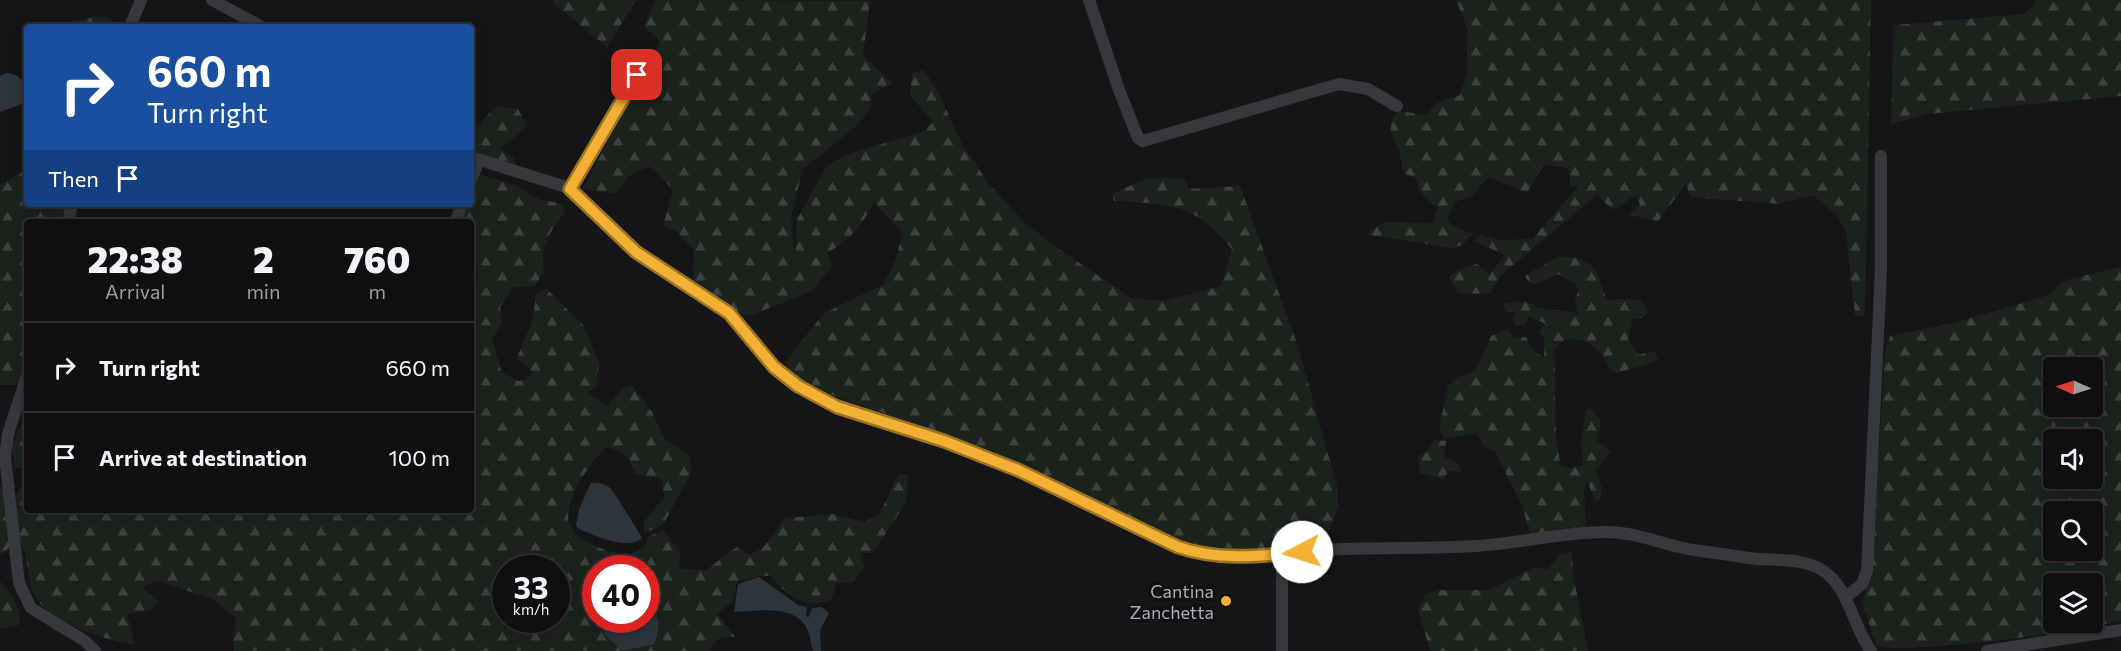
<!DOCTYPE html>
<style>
body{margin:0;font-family:Commissioner,sans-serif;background:#19191b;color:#f1f3f6;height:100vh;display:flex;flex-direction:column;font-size:22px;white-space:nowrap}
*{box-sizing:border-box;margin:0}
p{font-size:20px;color:#9c9d9f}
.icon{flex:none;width:33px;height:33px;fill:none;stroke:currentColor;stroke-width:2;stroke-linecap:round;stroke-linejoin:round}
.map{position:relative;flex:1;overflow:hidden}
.details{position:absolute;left:24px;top:219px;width:450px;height:294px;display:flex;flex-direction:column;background:#101012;border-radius:6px;box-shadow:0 3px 15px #0003,0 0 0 2px #303032}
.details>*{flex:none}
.hud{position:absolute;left:24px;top:24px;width:450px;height:183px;border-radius:6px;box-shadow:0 3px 15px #0003,0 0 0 2px #303032;background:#1a4fa0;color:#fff;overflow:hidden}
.needle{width:39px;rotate:273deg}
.tools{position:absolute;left:2043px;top:357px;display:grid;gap:12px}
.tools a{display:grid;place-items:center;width:60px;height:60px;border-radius:6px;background:#101012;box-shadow:0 3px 15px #0003,0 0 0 2px #303032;font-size:30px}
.speed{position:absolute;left:492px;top:555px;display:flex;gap:12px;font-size:30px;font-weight:700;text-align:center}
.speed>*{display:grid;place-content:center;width:78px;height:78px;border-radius:50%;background:#101012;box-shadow:0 3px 15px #0003,0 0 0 2px #303032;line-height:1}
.speed small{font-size:15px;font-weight:400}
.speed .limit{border:9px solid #d22;background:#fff;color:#111}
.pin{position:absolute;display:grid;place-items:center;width:51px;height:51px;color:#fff;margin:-26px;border-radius:12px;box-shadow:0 3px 9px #0006}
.me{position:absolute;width:66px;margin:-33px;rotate:265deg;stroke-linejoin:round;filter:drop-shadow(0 0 4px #0008)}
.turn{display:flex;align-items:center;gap:21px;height:126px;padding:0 24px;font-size:27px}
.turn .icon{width:78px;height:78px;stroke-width:2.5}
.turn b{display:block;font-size:42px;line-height:51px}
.then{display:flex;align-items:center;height:57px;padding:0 24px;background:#0003;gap:12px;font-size:22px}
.eta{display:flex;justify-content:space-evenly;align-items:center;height:102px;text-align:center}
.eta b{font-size:36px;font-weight:800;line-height:42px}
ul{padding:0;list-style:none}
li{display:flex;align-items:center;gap:18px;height:90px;padding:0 24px;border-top:2px solid #303032}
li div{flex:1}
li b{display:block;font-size:22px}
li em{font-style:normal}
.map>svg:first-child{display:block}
.forest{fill:url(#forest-firs);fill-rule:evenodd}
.water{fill:#2c353c}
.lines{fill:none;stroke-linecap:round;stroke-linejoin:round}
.minor{stroke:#37383d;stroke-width:12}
.route-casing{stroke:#9d7322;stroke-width:15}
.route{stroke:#f2b134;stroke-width:10}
.poi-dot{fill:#f2b134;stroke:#111113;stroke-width:2}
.labels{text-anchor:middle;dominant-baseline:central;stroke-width:6;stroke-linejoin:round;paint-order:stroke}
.poi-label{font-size:18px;fill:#a8adb8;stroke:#111113;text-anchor:end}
</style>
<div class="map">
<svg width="2121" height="651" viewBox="0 0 2121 651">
<defs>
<pattern id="forest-firs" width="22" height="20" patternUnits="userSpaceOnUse" patternTransform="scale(1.5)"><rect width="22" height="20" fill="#1c231d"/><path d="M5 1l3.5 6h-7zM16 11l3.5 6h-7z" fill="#3a403c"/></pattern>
</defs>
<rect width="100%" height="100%" fill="#161618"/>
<path class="forest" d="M554 0H636L607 47 553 3Z
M655 0 870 1 863 55 893 84 872 93 871 106 859 124 803 169 791 217 795 261 797 219 827 166 846 155 924 131 933 122 910 95 912 73 924 70 938 92 962 144 989 184 1025 223 1059 249 1131 298 1164 301 1221 286 1232 249C1198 204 1168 204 1114 201L1112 194 1145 179 1183 178 1190 189 1240 186 1298 346 1338 490V507L1324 545 1224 550 1180 543 992 451 826 393 792 373 785 362 824 313 883 285 893 266 903 234 874 202C862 226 850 240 827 253L833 265 812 291 752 315H744L693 284 694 250 676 231 663 226 673 190 650 166 629 176 615 194 583 189 660 41 644 27Z
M1456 0H1871L1865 315 1855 316 1846 231 1836 214 1813 195 1778 204 1691 197 1686 184 1658 221 1628 215 1640 204 1636 195 1613 210 1597 195 1501 275 1490 294 1458 293 1449 278 1459 269 1477 264 1490 274 1505 255 1474 241 1481 235 1499 240 1532 239 1579 186 1570 185 1569 169 1544 164 1527 193 1488 177 1472 196 1455 202 1448 218 1451 225 1472 234 1462 245 1452 248 1369 235 1370 230 1386 222 1433 223 1438 207C1425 200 1419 194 1417 179L1403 173C1402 165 1401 155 1398 148 1391 130 1386 129 1398 111L1427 115 1435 104 1460 95 1467 73V27Z
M2036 0H2121V96L1927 114 1891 124 1894 25 2024 14 2034 5Z
M97 16 107 17 114 22 110 27H69V22Z
M498 106 518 109 527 126 500 149 514 158 517 167 471 153C471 130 481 120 498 106Z
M27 169V204H68L64 222H27V320L22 385H0V185Z
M477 174 515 185 540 200 561 203 565 212C550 232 539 246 544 271L535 286 513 287 500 307 502 323 492 339 502 373 518 381 526 380 533 372 517 358 533 319 536 294 547 289 584 326 599 363 597 387 587 392 607 407 623 388 632 385 652 412 664 439 690 456 691 473 663 525 644 533V522L664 497 662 479 636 474 626 455 607 447C591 459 563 503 569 523 575 542 611 554 628 554 633 554 640 549 645 546L648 537 663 530 680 552 679 569 706 570 738 546 749 555 762 549 786 518 833 514 864 522 879 515 898 475 908 474 906 502 873 553H860L864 568 852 583 837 582 831 600C803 609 789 596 770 576H759L737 582 733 601 717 613 735 637C721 636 716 639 709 651H234L233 645 236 618 214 600 157 580 142 588 159 601 151 610 127 614 135 645C108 641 46 622 34 594 26 576 30 554 17 537L3 555 0 553V484L5 496 15 499 22 483 27 486V510H471V301L474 300 478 271 471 267V222H458L466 204H471V190ZM506 568H556V620H506ZM596 568H646V620H596Z
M1558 257C1595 257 1596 268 1607 301L1620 299 1641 301 1649 312 1642 318 1632 319 1628 339 1638 355 1654 351 1658 359 1651 363 1616 373 1608 368C1606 352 1583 335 1566 340 1562 342 1557 346 1554 349 1557 388 1552 428 1561 466L1572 468 1583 465 1581 443 1586 410 1592 409 1601 421 1597 441 1611 451 1595 471C1602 483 1605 491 1597 503L1587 482 1584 490 1586 531 1530 535 1522 505 1495 452 1484 446 1476 433 1445 439 1439 428 1448 386 1455 378 1469 374 1478 365 1491 336 1507 329 1515 338 1526 337 1533 350 1544 358V338L1539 333 1546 324 1528 316 1525 325 1515 326 1513 318 1517 312H1506L1503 303C1515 302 1528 299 1538 308L1578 313 1575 298 1579 290 1575 283 1558 274 1537 284 1529 283 1525 276Z
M2121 267V621C2051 634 1946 651 1877 647L1862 602 1872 570 1885 352 1890 336 1953 323 2046 296 2066 280ZM2054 368H2092V406H2054ZM2054 440H2092V478H2054ZM2054 512H2092V550H2054ZM2054 584H2092V622H2054Z
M27 409V468H15L12 448Z
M1435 440 1446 441 1444 457 1458 463 1461 473 1451 470 1442 479 1420 473 1418 456 1426 452Z
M1572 552 1573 574 1588 651H1430L1418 609 1426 594 1441 590H1489L1535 567 1548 570 1560 553Z
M0 581C10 594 23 608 19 625L0 628Z"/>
<path class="water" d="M6 73C23 74 27 86 27 102L0 112V76Z
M591 483C598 483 605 483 610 488 613 490 640 534 642 538 629 551 597 536 581 530L576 526 579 509Z
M759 577 798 605 807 607 806 616 809 617 812 608 821 607 829 613 820 630 821 651H813C811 644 810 634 806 627 794 604 754 611 734 612L738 584Z
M647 603H650C660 619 661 627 654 644L623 651 605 635 602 620H646Z"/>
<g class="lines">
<path class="minor" d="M212 0 262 27
M1089 0 1119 90 1138 138 1143 141 1339 84 1368 89 1397 106
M130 27 141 0
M471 157 569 188 636 252 729 313 774 367 823 400 944 441 1018 470 1178 547C1225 563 1273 553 1322 550 1373 547 1425 549 1477 546 1519 543 1561 533 1603 532 1629 531 1654 541 1679 547 1699 552 1721 553 1742 557 1767 562 1800 556 1822 570 1850 588 1852 626 1871 651
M471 180 479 160
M570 189 646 57
M68 222 72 204
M455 222 462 204
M27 376 8 434 5 457 19 583 31 608 85 641 95 651
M1845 598 1862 584 1867 571 1881 269V156
M1282 651V554
M1987 651 2121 630"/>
</g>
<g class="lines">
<defs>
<path id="route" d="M637 75 570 189 636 252 729 313 774 367 798 386 837 407 944 441 1018 470 1178 547C1219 561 1260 556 1302 552"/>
</defs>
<use href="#route" class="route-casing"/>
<use href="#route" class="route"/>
</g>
<circle class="poi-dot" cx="1226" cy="601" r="6"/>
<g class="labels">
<g class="poi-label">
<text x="1214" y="591">Cantina<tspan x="1214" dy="21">Zanchetta</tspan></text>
</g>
</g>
</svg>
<div class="tools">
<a><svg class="needle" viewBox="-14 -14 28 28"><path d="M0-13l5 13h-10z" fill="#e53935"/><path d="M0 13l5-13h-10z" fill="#9c9d9f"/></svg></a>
<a><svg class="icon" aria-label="sound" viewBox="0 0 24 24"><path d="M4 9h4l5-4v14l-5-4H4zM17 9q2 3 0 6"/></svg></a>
<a><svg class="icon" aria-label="search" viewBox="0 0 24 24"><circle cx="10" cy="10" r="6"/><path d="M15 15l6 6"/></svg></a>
<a><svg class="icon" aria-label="layers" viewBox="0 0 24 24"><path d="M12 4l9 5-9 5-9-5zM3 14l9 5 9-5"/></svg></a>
</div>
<div class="speed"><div>33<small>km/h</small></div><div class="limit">40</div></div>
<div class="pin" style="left:637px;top:75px;background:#d93025"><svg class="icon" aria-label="arrive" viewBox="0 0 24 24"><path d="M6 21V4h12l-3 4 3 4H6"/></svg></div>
<svg class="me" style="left:1302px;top:552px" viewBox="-20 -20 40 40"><circle r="19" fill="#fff"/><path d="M0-13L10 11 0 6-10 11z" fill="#f2b134"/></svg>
<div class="hud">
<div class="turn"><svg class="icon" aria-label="right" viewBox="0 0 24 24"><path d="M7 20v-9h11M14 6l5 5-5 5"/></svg><div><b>660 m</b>Turn right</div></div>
<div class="then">Then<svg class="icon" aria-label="arrive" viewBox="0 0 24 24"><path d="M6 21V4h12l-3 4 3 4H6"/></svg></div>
</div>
<section class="details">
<div class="eta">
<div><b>22:38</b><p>Arrival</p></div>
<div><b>2</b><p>min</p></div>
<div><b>760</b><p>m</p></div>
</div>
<ul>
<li><svg class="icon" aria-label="right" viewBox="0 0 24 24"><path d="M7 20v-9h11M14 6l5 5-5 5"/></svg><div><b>Turn right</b></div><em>660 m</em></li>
<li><svg class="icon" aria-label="arrive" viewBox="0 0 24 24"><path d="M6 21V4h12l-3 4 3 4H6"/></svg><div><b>Arrive at destination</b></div><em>100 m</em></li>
</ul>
</section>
</div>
